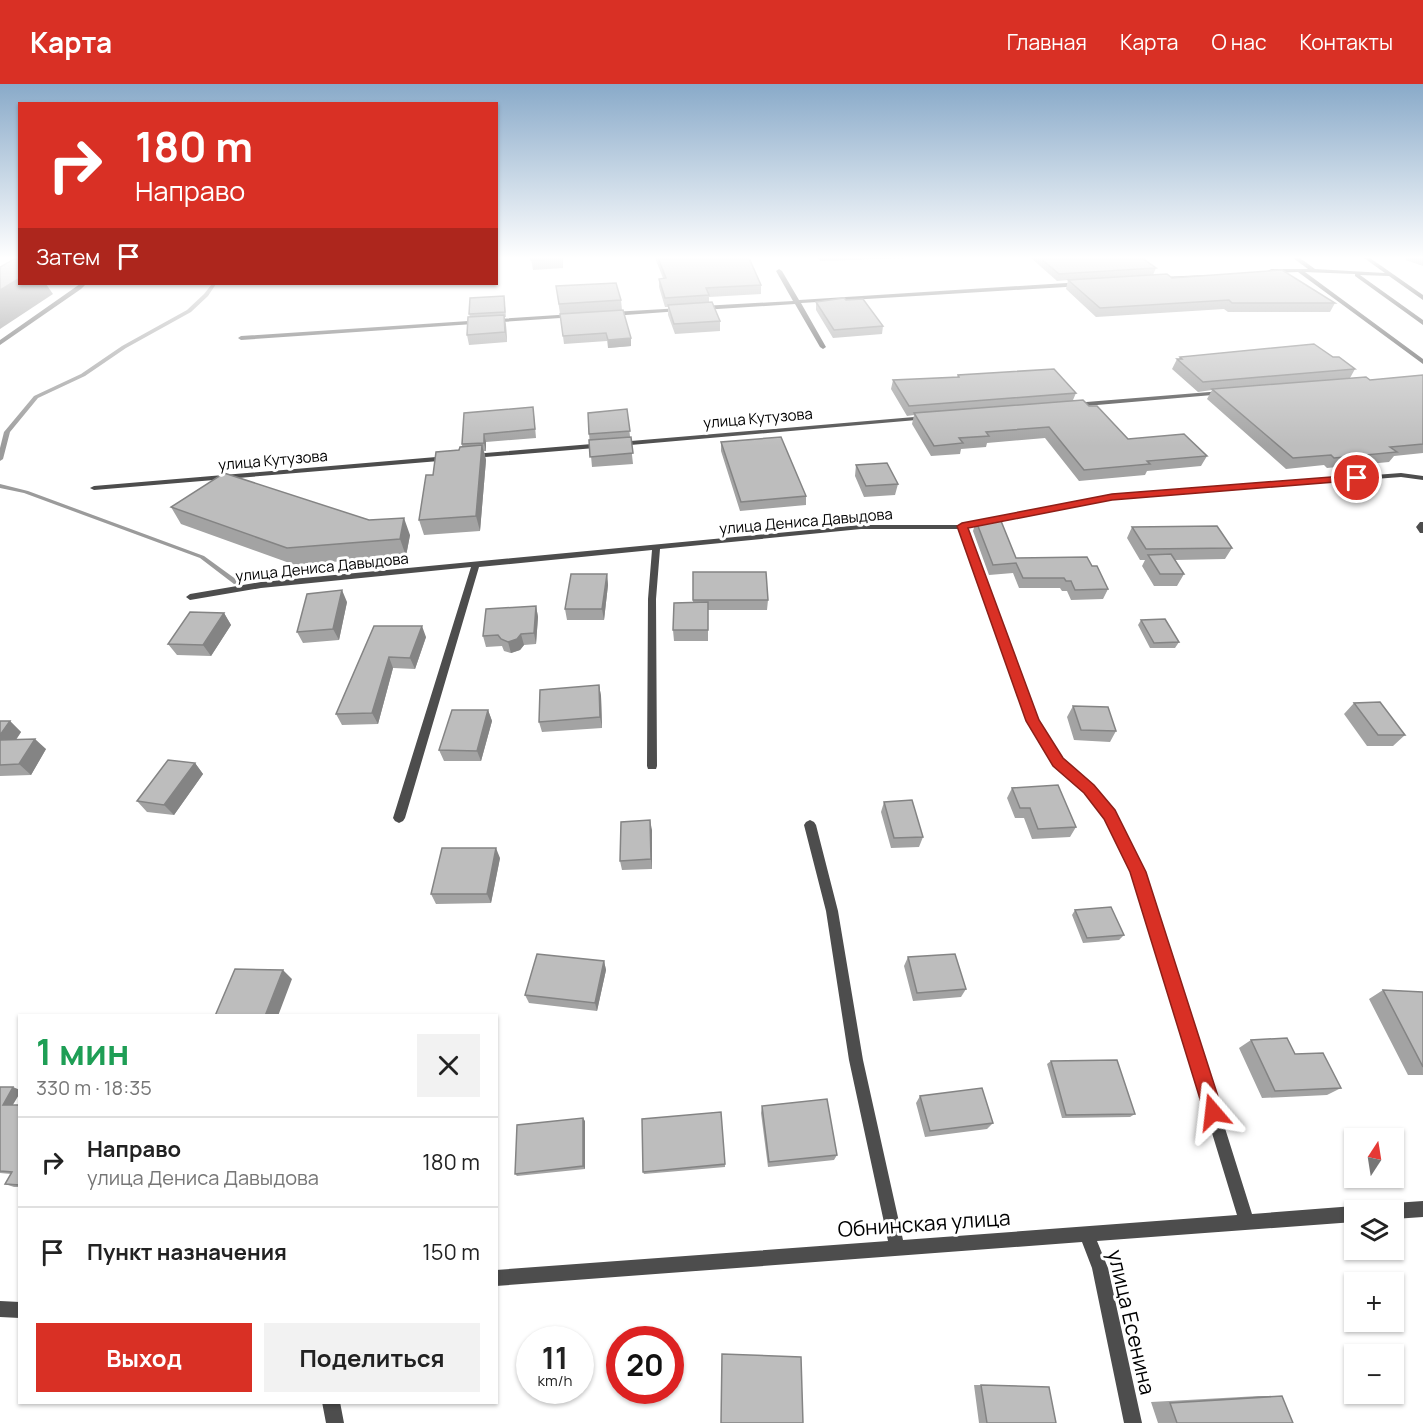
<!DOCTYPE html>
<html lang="ru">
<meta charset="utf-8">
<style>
body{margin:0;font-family:Manrope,sans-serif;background:#f2f2f2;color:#222;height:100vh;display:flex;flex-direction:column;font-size:22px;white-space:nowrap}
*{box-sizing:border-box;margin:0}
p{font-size:20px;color:#767676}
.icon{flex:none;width:33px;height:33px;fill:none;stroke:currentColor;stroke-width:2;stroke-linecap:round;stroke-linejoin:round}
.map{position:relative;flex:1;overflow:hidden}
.side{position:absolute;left:18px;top:930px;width:480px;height:390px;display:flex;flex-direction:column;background:#fff;border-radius:0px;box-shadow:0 2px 4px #0004}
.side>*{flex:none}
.top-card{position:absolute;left:18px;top:18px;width:480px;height:183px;border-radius:0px;box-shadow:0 2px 4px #0004;background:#d93025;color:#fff;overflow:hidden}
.needle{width:39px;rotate:12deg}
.controls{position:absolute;left:1344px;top:1044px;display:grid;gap:12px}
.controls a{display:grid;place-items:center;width:60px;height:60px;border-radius:0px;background:#fff;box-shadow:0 2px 4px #0004;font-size:30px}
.speed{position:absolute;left:516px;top:1242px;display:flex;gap:12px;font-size:30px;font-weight:700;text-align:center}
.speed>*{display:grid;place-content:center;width:78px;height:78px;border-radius:50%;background:#fff;box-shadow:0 2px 4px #0004;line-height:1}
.speed small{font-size:15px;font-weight:400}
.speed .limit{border:9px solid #d22;background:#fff;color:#111}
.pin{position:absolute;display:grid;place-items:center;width:51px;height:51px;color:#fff;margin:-26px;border:3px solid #fff;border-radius:50%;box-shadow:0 2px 6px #0007}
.me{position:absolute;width:66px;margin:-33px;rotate:343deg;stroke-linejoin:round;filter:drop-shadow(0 0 4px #0008)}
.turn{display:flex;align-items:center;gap:21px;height:126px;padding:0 18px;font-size:27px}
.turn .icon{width:78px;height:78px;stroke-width:2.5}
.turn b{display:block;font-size:42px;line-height:51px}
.then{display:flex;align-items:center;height:57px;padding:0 18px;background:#0003;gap:12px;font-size:22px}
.round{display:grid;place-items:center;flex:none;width:63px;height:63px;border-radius:0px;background:#f2f2f2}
.head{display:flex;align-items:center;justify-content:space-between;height:102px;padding:0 18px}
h1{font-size:36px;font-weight:700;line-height:45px;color:#1e9e55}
.action{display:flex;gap:12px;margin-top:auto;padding:12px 18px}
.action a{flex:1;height:69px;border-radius:0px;background:#d93025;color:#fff;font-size:24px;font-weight:700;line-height:69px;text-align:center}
.action a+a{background:#f2f2f2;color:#222}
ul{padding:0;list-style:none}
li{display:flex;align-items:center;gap:18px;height:90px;padding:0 18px;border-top:2px solid #e0e0e0}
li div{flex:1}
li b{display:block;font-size:22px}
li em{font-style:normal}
header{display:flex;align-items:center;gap:36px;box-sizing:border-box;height:84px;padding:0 30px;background:#d93025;color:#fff}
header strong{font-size:28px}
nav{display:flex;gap:33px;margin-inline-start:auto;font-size:21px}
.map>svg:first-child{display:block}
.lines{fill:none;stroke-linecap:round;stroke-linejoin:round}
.stream{fill:#9b9b9b;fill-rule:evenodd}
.minor{fill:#4d4d4d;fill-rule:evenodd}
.wall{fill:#a3a3a3}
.shaded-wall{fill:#848484}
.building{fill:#bdbdbd;stroke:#848484;stroke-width:1.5}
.route{fill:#d93025;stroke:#8d1f18;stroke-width:1.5}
.labels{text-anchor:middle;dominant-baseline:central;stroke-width:6;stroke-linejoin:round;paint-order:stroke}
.far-street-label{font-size:15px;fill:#000;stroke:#fff}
.near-street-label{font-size:21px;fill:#000;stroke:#fff}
</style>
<header>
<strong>Карта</strong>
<nav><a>Главная</a><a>Карта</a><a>О нас</a><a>Контакты</a></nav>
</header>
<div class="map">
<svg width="1423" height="1339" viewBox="0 0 1423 1339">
<rect width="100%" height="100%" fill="#fff"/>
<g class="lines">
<path class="stream" d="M212 200H216L208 212 191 228 126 264 85 292 38 314 10 348 3 375 0 377V364L4 348 34 312 81 290 122 262 187 226 204 210Z
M0 400 28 407 204 472 237 496 270 490 273 492 270 494 234 500 200 474 24 409 0 404Z"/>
<path class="minor" d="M1293 174H1300L1315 185 1385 189 1364 174H1370L1423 211V216L1389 192 1360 191 1423 236V241L1355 192V190L1305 188 1423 275V280L1298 188 1271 189 1268 187 1271 185H1308Z
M779 185 782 187 799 216 1082 198 1085 200 1082 202 801 219 826 263 823 265 820 263 795 220 702 226 699 224 702 222 793 217 776 187Z
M1206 191 1204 194 1160 197 1157 195 1160 193Z
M80 200H86L81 205 0 261V256Z
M682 224 683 225 680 227 612 232 609 230 612 228Z
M573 230 575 231V233L241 256 238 254 241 252Z
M1222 307 1224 308V310L1074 323 1071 321 1074 319Z
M926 332 929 334 928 335 619 362 615 360 619 358Z
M604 359H607V363L473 374 469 372 473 370Z
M448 372 452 374 451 376 94 406 90 404 94 402Z
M1401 389 1423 392V396L1401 393 1112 415 967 444 1038 636 1062 675 1093 702 1114 727 1144 787 1252 1130 1354 1122 1360 1126H1354V1138L1097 1157 1108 1184 1142 1339H1124L1092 1184 1082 1158 496 1202V1186L888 1157 849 976 826 827 804 741 806 738 810 736 814 738 816 741 838 827 863 976 903 1156 1237 1131 1132 787 1106 733 1085 708 1054 681 1028 637 959 445H861L660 465 656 515 657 682 656 685H648L647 682 648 515 652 466 479 483 405 734 403 737 399 739 395 737 393 734 471 483 261 504 190 516 186 513 190 510 261 498 861 441H962L1112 411Z
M1420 438H1423V449H1420L1416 443Z
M1423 1117V1133L1394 1135V1126H1386L1389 1122 1394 1119Z
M0 1217 20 1218V1234L0 1233Z
M322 1318H340L344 1339H326Z"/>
</g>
<path class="wall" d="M531 174H563V184L533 186Z
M655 174H749L761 201V210L709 213V218L720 237V247L675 250 668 231V223H665L659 203V195L663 194Z
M818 174H909L820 177Z
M1031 174H1142L1156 184 1153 191 1335 219 1330 228H1228L1224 225 1096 233 1066 205 1068 196 1057 197Z
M1407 174H1423V182L1406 176Z
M556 202 621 216 622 226 560 230Z
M504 212 506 233H504L506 241 507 258 469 261 467 251 470 233 469 230Z
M846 216 883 242 882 250 833 254 816 226V218Z
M623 226 631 262 608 264 607 257 564 260 560 230Z
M1180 273H1333L1355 285 1350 294 1370 296 1423 291V369L1394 372 1389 378 1327 384 1324 381 1286 385 1207 315 1212 306 1198 308 1172 285 1177 275H1179Z
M958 291 1076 309 1073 316 1089 322 1128 355 1207 372 1201 382 1147 387 1145 391 1079 397 1045 354 987 359 986 363 961 365 960 370 931 372 912 340 914 331 907 332 891 305 893 296 957 293Z
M627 325 633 380 592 383 589 350Z
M464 329 534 331 536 354 486 358V367H484L486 376 480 447 424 451 419 436 433 391 462 362Z
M721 358 806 412V421L740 427 721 367Z
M856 381 898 400 895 411 864 413 855 392Z
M171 423 410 451 406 472 295 481 181 440Z
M976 437 1016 474 1092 482 1108 505 1103 515 1071 516 1067 507H1062L1060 504H1019L1013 489 989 491 973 447Z
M1132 443 1232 464 1225 475 1175 476 1184 490 1177 502H1154L1142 482 1145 476H1140L1127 454Z
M693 488 768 516 767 526H708V557H674L673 546 693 519Z
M607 490 608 501 604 536H567L565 525Z
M347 518 339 556 303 559 297 548Z
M536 522 538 533 536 560 524 561 520 566 511 569 504 567 502 562 486 563 483 552Z
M224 529 231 541 211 572 177 571 168 560Z
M1141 536 1179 558 1175 564H1150L1138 541Z
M374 542 426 553 415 585 393 584 378 640 342 641 336 630Z
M599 601 601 612 602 644 542 648 539 638Z
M1354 619 1405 651 1393 662H1367L1344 630Z
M1073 622 1116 647 1110 658 1074 656 1067 633Z
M488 626 492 637 481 677H444L439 666Z
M0 637H10L21 648 16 656 46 665 31 691 0 692Z
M195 679 203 690 174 731 147 728 137 717Z
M1012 704 1076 743 1070 753 1032 755 1024 734H1015L1007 714Z
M884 718 923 753 919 763 891 764 881 728Z
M652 746V785L622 786 620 777Z
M500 774 491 819 436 820 431 810Z
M1075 826 1124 851 1119 856 1083 859 1072 831Z
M908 873 966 905 961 913 913 917 904 882Z
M604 877 606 886 597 927 529 919 525 911Z
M1383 906 1423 908V991H1408L1369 915Z
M1251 956 1295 970 1341 1004 1327 1011 1262 1014 1239 964Z
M1051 977 1135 1030 1130 1033 1062 1034 1047 980Z
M0 1003 13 1021H20V1103H14L5 1100 11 1090 0 1089Z
M920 1012 993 1039 987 1045 925 1053 916 1019Z
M762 1022 837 1071 834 1076 768 1083 761 1029Z
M585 1037V1085L517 1092 515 1090Z
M725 1080V1083L644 1090 643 1088Z
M974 1301H981L1056 1339H979Z
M1259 1312H1282L1293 1339H1158L1151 1318Z"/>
<path class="shaded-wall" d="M20 194V200H46L53 210 0 245V206Z
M504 231 506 241 507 258 505 248Z
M631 254V262L608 264V256Z
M484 350 486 358V367L484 359Z
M482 361 486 376 480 447 476 432Z
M404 434 410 451 406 472 400 455Z
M607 490 608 501 604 536 602 525Z
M342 506 347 518 339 556 333 545Z
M536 522 538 533 536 560 534 549Z
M224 529 231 541 211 572 203 561Z
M422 542 426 553 415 585 410 574Z
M521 550 524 561 520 566 511 569 508 558Z
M389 573 393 584 378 640 372 629Z
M599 601 601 612 602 644 600 633Z
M488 626 492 637 481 677 477 667Z
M10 637 21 648 8 667 0 660V651Z
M35 655 46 665 31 691 19 680Z
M195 679 203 690 174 731 164 721Z
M650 736 652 746V785L651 775Z
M496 764 500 774 491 819 487 810Z
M604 877 606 886 597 927 595 919Z
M283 886 292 895 278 932H265Z
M13 1003 20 1006V1009L11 1024 3 1021Z
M583 1034 585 1037V1085L583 1082Z"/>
<path class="building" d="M16 174H20V194L0 206V183Z
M531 174H562V175L531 176Z
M658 174H749L761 201 706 204 709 211 665 214 659 195 666 194Z
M1040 174H1142L1156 184 1059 190Z
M1282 186 1335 219H1232L1229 216 1100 224 1068 196 1167 190 1172 194Z
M616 199 621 216 559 220 556 202Z
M504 212 505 228 469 230 470 214Z
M844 214 846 216 863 215 883 242 834 246 816 218Z
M712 218 720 237 674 240 668 221Z
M623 226 631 254 608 256 606 249 563 252 560 230Z
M504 231 505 248 467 251 468 233Z
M1314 260 1333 273H1339L1355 285 1203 298 1177 275H1182L1180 273Z
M1054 285 1076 309 909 322 893 296 959 293 958 291Z
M1423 291V360L1390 363 1397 368 1334 374 1331 371 1293 374 1212 305 1366 293 1370 296Z
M1083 316 1089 322H1097L1128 355 1184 350 1207 372 1147 377 1150 380 1084 386 1049 343 986 348 989 352 959 354 963 359 934 362 914 329Z
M533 323 535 345 484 350V359L462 360 464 329Z
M627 325 630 347 589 350 588 329Z
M631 353 633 369 590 373 589 356Z
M781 353 806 412 741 418 721 358Z
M482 361 476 432 419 436 426 391H433L436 368 459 366 460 363Z
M887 379 898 400 866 402 856 381Z
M224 389 369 436 404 434 400 455 287 464 171 423Z
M976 437H1001L1016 474 1087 473 1092 482H1097L1108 505 1075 506 1071 497H1066L1064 494H1023L1016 479 993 481Z
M1217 442 1232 464 1146 465 1132 443Z
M1171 470 1184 490H1160L1148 471Z
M693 488H766L768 516H693Z
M571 490H607L602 525H565Z
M342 506 333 545 297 548 307 510Z
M708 518V546H673L674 519Z
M536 522 534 549 521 550 517 555 508 558 501 555 498 551 483 552 486 525Z
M190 528 224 529 203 561 168 560Z
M1165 535 1179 558 1154 559 1141 536Z
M374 542H422L410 574 389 573 372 629 336 630Z
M599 601 600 633 539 638 540 606Z
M1380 618 1405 651H1378L1354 619Z
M1073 622 1108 623 1116 647 1081 646Z
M452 626H488L477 667 439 666Z
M0 637H10L0 651Z
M35 655 19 680 0 681V656Z
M168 676 195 679 164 721 137 717Z
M1058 701 1076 743 1038 745 1030 724H1020L1012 704Z
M912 716 923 753 894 754 884 718Z
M650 736 651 775 620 777 621 738Z
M442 764H496L487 810H431Z
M1111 823 1124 851 1087 854 1075 826Z
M537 870 604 877 595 919 525 911Z
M955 870 966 905 917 909 908 873Z
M235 885 283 886 265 932H215Z
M1383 906 1423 908V983Z
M1287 954 1295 970 1323 969 1341 1004 1275 1007 1251 956Z
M1117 976 1135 1030 1066 1031 1051 977Z
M0 1003H13L3 1021H20V1101L5 1100 12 1088 0 1087Z
M982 1004 993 1039 930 1047 920 1012Z
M827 1015 837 1071 769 1078 762 1022Z
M721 1028 725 1080 643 1088 642 1035Z
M583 1034V1082L515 1090 517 1041Z
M722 1270 801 1273 803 1339H721Z
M981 1301 1049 1303 1056 1339H987Z
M1282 1312 1293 1339H1177L1170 1319Z"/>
<linearGradient id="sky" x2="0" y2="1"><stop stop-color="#89aac9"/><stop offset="0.48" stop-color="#fff"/><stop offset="1" stop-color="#fff" stop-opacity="0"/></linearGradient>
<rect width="1423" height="362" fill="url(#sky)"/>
<path class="route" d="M1357 391 1360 392V396L1112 416 968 444 1039 636 1063 674 1094 701 1115 726 1146 788 1223 1028 1220 1035 1213 1038 1207 1035 1204 1028 1130 788 1104 735 1084 709 1053 682 1026 637 957 442 962 439 1112 410Z"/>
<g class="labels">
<g class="far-street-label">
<text transform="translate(758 334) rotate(-5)">улица Кутузова</text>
<text transform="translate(273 376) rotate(-5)">улица Кутузова</text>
<text transform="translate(806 437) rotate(-5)">улица Дениса Давыдова</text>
<text transform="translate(322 483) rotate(-6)">улица Дениса Давыдова</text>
</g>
<g class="near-street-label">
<text transform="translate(924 1139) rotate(-4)">Обнинская улица</text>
<text transform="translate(1132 1238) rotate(77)">улица Есенина</text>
</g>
</g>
</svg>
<div class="controls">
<a><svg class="needle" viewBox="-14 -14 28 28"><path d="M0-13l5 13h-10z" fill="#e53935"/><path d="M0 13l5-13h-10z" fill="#767676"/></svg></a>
<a><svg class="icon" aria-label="layers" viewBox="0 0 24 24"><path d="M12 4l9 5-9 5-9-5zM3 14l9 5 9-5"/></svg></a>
<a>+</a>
<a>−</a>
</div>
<div class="speed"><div>11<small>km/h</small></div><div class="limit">20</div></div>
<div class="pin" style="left:1357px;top:394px;background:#d93025"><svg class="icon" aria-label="arrive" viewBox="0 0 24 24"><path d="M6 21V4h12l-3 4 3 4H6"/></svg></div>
<svg class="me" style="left:1213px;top:1028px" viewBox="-20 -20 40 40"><path d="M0-17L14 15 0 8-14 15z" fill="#d93025" stroke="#fff" stroke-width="4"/></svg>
<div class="top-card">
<div class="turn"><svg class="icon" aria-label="right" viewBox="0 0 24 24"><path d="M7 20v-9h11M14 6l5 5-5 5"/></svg><div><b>180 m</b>Направо</div></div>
<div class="then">Затем<svg class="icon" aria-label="arrive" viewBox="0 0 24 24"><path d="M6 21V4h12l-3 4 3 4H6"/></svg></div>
</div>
<section class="side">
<div class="head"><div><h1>1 мин</h1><p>330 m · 18:35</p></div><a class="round"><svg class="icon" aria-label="close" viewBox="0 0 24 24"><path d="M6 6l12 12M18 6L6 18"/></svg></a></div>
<ul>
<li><svg class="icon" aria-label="right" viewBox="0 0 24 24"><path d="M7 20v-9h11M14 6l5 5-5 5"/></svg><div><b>Направо</b><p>улица Дениса Давыдова</p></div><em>180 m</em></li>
<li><svg class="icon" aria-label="arrive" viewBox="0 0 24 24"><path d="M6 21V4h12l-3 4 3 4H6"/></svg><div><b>Пункт назначения</b></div><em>150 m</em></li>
</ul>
<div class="action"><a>Выход</a><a>Поделиться</a></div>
</section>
</div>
